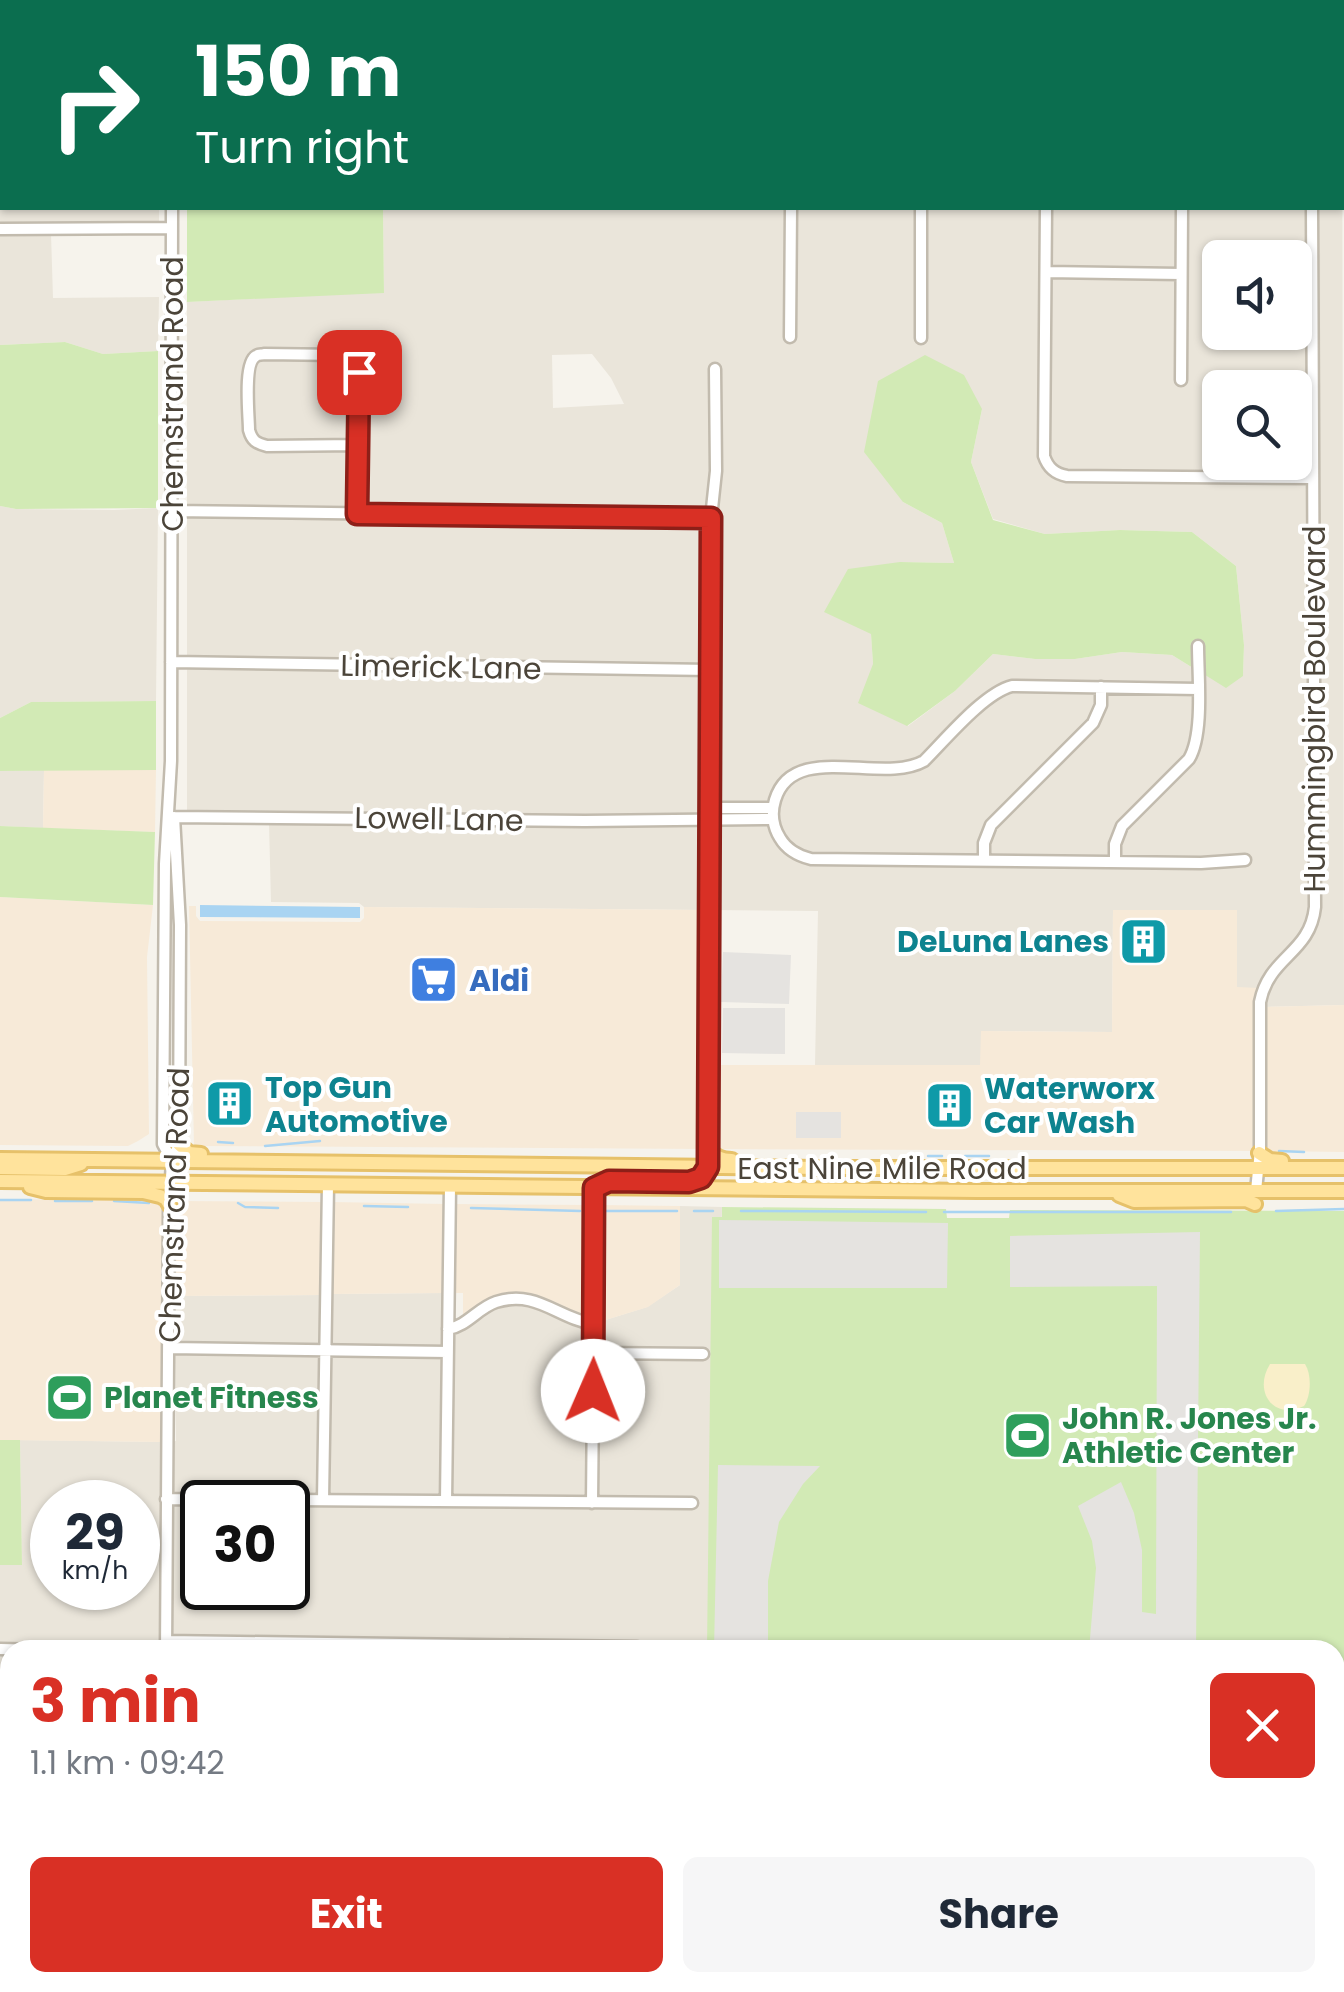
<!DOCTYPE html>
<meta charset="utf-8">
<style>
body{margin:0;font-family:Poppins,sans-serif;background:#f6f6f7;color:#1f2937;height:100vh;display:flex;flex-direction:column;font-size:38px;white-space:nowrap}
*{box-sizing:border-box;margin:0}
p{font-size:32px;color:#747a83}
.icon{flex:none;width:55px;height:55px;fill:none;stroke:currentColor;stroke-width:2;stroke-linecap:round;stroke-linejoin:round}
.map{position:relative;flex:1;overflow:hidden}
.sheet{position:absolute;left:0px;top:1640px;width:1345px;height:352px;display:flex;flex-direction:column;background:#fff;border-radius:30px 30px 0 0;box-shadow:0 2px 8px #0004}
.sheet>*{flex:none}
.top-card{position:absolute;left:0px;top:0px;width:1345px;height:210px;box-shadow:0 2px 8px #0004;background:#0b6e4f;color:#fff;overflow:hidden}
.controls{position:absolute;left:1202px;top:240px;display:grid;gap:20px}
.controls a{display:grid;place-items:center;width:110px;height:110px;border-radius:15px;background:#fff;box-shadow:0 2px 8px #0004;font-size:50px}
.speed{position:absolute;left:30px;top:1480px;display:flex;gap:20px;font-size:50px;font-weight:700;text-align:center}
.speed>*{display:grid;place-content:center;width:130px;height:130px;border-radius:50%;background:#fff;box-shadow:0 2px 8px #0004;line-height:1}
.speed small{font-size:25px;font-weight:400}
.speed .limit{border:5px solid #111;border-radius:15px;background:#fff;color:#111}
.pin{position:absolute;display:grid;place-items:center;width:85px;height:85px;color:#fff;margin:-42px;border-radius:20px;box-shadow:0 5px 15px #0006}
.me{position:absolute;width:110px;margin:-55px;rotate:1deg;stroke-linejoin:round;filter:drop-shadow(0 0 8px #0008)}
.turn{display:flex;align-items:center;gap:35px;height:210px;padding:0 30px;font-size:45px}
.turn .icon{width:130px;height:130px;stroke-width:2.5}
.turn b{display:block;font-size:70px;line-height:85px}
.round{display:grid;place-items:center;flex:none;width:105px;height:105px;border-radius:15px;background:#f6f6f7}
.summary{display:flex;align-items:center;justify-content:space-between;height:170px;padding:0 30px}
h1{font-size:60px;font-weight:700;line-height:75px;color:#d93025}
.primary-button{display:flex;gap:20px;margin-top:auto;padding:20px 30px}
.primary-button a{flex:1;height:115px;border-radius:15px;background:#d93025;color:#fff;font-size:40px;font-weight:700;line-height:115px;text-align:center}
.primary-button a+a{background:#f6f6f7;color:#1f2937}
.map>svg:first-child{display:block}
.residential{fill:#eae5da;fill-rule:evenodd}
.commercial{fill:#f7ead8}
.green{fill:#d2eab5}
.sand{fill:#f9efc9}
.parking{fill:#e5e3e0}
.water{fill:#a9d4f2}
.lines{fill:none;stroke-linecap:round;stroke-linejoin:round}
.stream{stroke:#a9d4f2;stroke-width:2.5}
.minor-casing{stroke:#c2bbae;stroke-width:15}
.major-casing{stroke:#e6c16a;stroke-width:18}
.minor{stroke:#fff;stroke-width:10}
.major{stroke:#ffe39c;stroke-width:12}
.route-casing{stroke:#8d1f18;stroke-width:25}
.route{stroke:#d93025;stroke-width:18}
.labels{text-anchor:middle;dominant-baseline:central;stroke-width:8;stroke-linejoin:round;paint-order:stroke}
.street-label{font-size:30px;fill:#4b4439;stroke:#fff}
.culture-label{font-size:30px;font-weight:bold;fill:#0d838f;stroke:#fff;text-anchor:start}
.shop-label{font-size:30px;font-weight:bold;fill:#366cbe;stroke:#fff;text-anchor:start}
.leisure-label{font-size:30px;font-weight:bold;fill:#27864d;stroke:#fff;text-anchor:start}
</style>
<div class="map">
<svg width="1344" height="1992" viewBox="0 0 1344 1992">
<rect width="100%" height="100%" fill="#f6f3ec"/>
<path class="residential" d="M0 0H38V2H2V208H159V223L0 224Z
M1051 0H1317V2H1051Z
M1342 44 1344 1005 1265 1007 1271 982 1283 966 1301 952 1309 941 1315 930 1320 908 1317 208H1342Z
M383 208H787L786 341 794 342 796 208H917L916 343 925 344 926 208H1042V463L1046 471 1059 480 1067 481 1309 484 1311 907 1307 926 1295 944 1270 966 1259 988H1237L1113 910 1112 1032 981 1031V1065H815L818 911 714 910V826L769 824 775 840 783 850 792 857 811 865 1201 869 1249 865 1248 854 1201 858 1120 857V844L1126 829 1192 763 1198 753 1202 734V673L1243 676 1244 645 1236 566 1192 532 1120 530 1045 534 993 519 971 462 982 409 903 502 942 523 954 563 900 562 871 633 873 664 908 726 955 691 993 654 1035 659H1075L1122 652 1172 655 1193 668V684L1012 681 1001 684 987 693 921 756 914 761 897 764 814 762 803 765 794 769 780 781 769 803H715V518L719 496 721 430 719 363 710 364 712 429 707 513 362 508 363 369 352 355 341 350 264 349 255 350 249 355 244 368V430L247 440 254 447 267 451 353 450V508L187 506V302L384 292ZM592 354 611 378 624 404 553 408 552 355Z
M1050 208H1177L1176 269 1050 267Z
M1186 208H1308L1309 473 1067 471 1056 467 1050 459V277L1176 279V385H1185ZM1220 258H1295V332H1220ZM1220 388H1295V462H1220Z
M0 234H51L53 298 159 297 158 351 103 354 65 342 0 345Z
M265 359 340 360 348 364 355 374 353 439 267 440 257 437 253 430 252 371 258 360Z
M0 506 16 509 114 510 158 508 156 701 31 702 0 718Z
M187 516 706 524V665L187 658Z
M187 668 706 675V816L187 812Z
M1013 691 1097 692 1096 704 1090 719 988 821 980 841 979 856 812 854 796 848 783 834 779 826 777 809 786 788 798 778 814 773 898 774 917 770 927 765 992 701 1004 694Z
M1106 692 1193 694V741L1186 755 1118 823 1111 843V857L988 856V843L994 828 1097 726 1105 707Z
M44 770 43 828 0 826V771Z
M269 823 705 826V910L364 907 359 903 271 902Z
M680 1206 722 1207 715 1650H642L641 1642 171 1636V1504H202V1588H288V1505L696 1509V1498H596L598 1359H708V1349L598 1348 599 1322 647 1307 680 1285Z
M444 1293V1347L330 1345 331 1294Z
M322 1295 321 1345 175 1343V1296Z
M507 1305 533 1306 589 1328 588 1498 451 1496 453 1333 462 1330 485 1313Z
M175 1354 321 1356 319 1495 171 1493V1442L176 1441Z
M330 1356 444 1357 442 1496 328 1495Z
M20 1440 162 1442V1646L0 1644V1565L22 1564ZM52 1502H138V1588H52Z
M171 1646 462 1650H171Z
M0 1655H10V1782H0Z
M1335 1761H1344V1992H1008V1983L1335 1982Z
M0 1792H10L8 1992H0Z
M169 1982 645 1983V1992H169Z
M864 1982V1992H796V1983H664Z
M17 1983H160V1992H17Z
M873 1983H999V1992H873Z"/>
<path class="commercial" d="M44 770H156L155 832 43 828Z
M0 897 153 905 147 957 149 1134 138 1141 128 1146 0 1145Z
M189 906H196V916L200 921 360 922 364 918V907L705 910 700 1064 704 1065V1149L194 1146Z
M1113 910H1237V987L1259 988 1256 1002 1255 1151 713 1149V1065H980L981 1031 1112 1032Z
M1344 1005V1152L1264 1151 1265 1007Z
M0 1199 166 1201 162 1442 0 1440Z
M175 1201 323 1202 322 1295 175 1296Z
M332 1202 445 1204 444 1293 331 1294Z
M454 1204 590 1205 589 1318 548 1300 523 1294 496 1297 482 1303 463 1317V1293H453Z
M599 1205 680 1206V1285L648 1307 599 1322Z"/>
<path class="green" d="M186 0H712V2H186Z
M187 208H383L384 293 187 302Z
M65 342 103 354 158 351V508L16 509 0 506V345Z
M925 355 964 375 982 409 971 462 993 520 1045 534 1120 530 1192 532 1236 566 1244 645 1243 676 1226 688 1202 673V641L1193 642V668L1172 655 1122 652 1075 659H1035L993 654 955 691 907 726 858 703 873 664 871 634 824 612 848 569 900 562 954 563 942 523 903 502 864 452 878 381Z
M156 701V770L0 771V718L31 702Z
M0 826 155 832 153 905 0 897Z
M722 1207 946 1209 947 1218H1009L1010 1210 1344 1211V1765H1335V1650H707L712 1217H722Z
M0 1440H20L22 1565H0Z"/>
<path class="sand" d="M1270 1364H1305C1312 1375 1311 1396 1304 1406 1273 1421 1253 1391 1270 1364Z"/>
<path class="parking" d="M723 952 791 955 789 1004 721 1002Z
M723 1008H785V1054L722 1053Z
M796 1112H841V1138H796Z
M719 1220 948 1223 947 1288H719Z
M1200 1232 1196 1650H1089L1096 1568 1092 1541 1078 1506 1121 1482 1134 1513 1142 1550V1612L1156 1614 1157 1286 1010 1287V1236Z
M718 1465 820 1466 803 1484 779 1522 768 1581V1650H714Z"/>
<path class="water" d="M200 905 360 907V918L200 917Z"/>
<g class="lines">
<path class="stream" d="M218 1142 233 1143
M265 1146 320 1141
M1279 1151 1304 1152
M928 1156H942
M965 1156H989
M0 1200H31
M55 1201H92
M114 1201 149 1203
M238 1203 245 1207 278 1208
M364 1206 408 1207
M471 1208 580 1211
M606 1211H677
M694 1211H713
M741 1211 926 1212
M1276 1211 1344 1209
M944 1212H1231"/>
<defs>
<path id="minor" d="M174 2V0
M792 2V0
M1047 2V0
M1322 2V0
M1342 39H1344
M1046 208 1044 456C1048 468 1055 474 1067 476L1313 478
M0 229 172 228
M1046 272 1181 274
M790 337 791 208
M921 338V208
M1181 380 1182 208
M172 511 711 518
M357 513 359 372 351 360 341 355 264 354C262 355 258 354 256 356 243 363 249 416 249 430 252 441 256 443 267 446L357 445
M171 662 711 670
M1198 689 1012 686C984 693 946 739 924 761 882 785 793 740 775 800 771 813 773 827 780 838 787 850 799 856 811 859L1201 863 1245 860
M710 808H773
M169 817 585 821 773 819
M984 861V843L991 825 1093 723 1101 705V687
M1115 862V844L1122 826 1189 759C1204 734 1198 676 1198 646
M172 1161 163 1144 165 864 171 761 172 208
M708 1189 711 518 716 471 715 369
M1256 1191 1260 1150V1002C1269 956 1310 954 1315 907L1312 208
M448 1329C467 1326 478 1308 496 1302 537 1289 558 1319 594 1324
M169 1348 448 1352
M594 1353 703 1354
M166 1499 692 1503
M323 1500 328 1185
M446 1501 450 1186
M592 1503 595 1188
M166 1641 637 1647
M0 1649 45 1650
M166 1650 169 1211 172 1161 179 1144 180 925 174 817
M0 1787H10
M869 1982V1992
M1003 1982V1992
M12 1992V1982
M164 1992V1982"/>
<path id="major" d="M179 1144 189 1153 201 1154
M708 1148C715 1157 721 1160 732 1160
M1259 1153 1270 1160 1282 1161
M0 1159 819 1168H1344
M0 1168 65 1169 81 1164
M0 1181 977 1191H1344
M30 1187 46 1191 143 1192 160 1196 166 1199 170 1206
M1119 1195 1134 1201 1246 1200 1255 1204"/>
</defs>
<use href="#minor" class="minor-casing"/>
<use href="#major" class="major-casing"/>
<use href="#minor" class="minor"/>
<use href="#major" class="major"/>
</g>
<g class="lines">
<defs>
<path id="route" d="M359 372 357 514 711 518 708 1167 701 1178 689 1182 609 1181 594 1188 593 1391"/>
</defs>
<use href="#route" class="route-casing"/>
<use href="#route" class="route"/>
</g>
<defs>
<symbol id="building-square" viewBox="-11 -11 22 22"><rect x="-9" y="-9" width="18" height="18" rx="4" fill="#0f9aa8" stroke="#fff"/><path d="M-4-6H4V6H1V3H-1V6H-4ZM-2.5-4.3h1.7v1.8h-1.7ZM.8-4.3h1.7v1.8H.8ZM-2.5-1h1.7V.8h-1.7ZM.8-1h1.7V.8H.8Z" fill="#fff"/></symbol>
<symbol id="supermarket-square" viewBox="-11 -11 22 22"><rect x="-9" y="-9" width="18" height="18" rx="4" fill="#3f7fe0" stroke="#fff"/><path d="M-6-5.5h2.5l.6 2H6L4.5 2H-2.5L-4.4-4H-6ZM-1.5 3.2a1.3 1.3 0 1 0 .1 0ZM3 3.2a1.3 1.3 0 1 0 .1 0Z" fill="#fff"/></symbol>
<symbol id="stadium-square" viewBox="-11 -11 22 22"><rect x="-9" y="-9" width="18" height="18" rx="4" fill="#2e9e5b" stroke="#fff"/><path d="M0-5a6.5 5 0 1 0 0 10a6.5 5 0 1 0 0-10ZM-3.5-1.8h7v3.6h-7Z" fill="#fff"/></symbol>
</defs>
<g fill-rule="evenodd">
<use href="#building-square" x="1116" y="914" width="55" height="55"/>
<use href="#supermarket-square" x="406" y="952" width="55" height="55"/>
<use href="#building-square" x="202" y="1076" width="55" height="55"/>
<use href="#building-square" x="922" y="1078" width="55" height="55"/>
<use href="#stadium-square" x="42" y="1370" width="55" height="55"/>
<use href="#stadium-square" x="1000" y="1408" width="55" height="55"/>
</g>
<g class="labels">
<g class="street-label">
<text transform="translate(172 394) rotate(-90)">Chemstrand Road</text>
<text transform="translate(441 667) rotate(1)">Limerick Lane</text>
<text transform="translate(1314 709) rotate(-90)">Hummingbird Boulevard</text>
<text transform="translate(439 819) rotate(1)">Lowell Lane</text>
<text x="882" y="1168">East Nine Mile Road</text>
<text transform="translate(174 1205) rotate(-88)">Chemstrand Road</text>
</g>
<g class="culture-label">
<text x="1109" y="941" text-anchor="end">DeLuna Lanes</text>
<text x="265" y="1087">Top Gun<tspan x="265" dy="34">Automotive</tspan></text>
<text x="984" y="1088">Waterworx<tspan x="984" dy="34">Car Wash</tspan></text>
</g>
<g class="shop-label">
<text x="469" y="980">Aldi</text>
</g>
<g class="leisure-label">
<text x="104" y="1397">Planet Fitness</text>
<text x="1062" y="1418">John R. Jones Jr.<tspan x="1062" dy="34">Athletic Center</tspan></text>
</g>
</g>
</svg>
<div class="controls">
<a><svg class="icon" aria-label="sound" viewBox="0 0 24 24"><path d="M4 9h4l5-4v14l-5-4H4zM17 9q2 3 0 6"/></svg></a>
<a><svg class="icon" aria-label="search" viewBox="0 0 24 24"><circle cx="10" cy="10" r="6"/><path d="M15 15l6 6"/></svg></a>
</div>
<div class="speed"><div>29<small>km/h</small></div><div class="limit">30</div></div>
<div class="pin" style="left:359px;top:372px;background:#d93025"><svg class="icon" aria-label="arrive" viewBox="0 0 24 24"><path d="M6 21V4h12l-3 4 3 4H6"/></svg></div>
<svg class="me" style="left:593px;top:1391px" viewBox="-20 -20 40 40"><circle r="19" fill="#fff"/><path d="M0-13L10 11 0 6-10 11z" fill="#d93025"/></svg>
<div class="top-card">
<div class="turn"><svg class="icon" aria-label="right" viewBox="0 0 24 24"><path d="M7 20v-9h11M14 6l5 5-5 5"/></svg><div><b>150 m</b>Turn right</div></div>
</div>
<section class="sheet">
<div class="summary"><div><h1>3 min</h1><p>1.1 km · 09:42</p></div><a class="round" style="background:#d93025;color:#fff"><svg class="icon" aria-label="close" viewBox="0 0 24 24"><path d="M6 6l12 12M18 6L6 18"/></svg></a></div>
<div class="primary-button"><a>Exit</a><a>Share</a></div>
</section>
</div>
